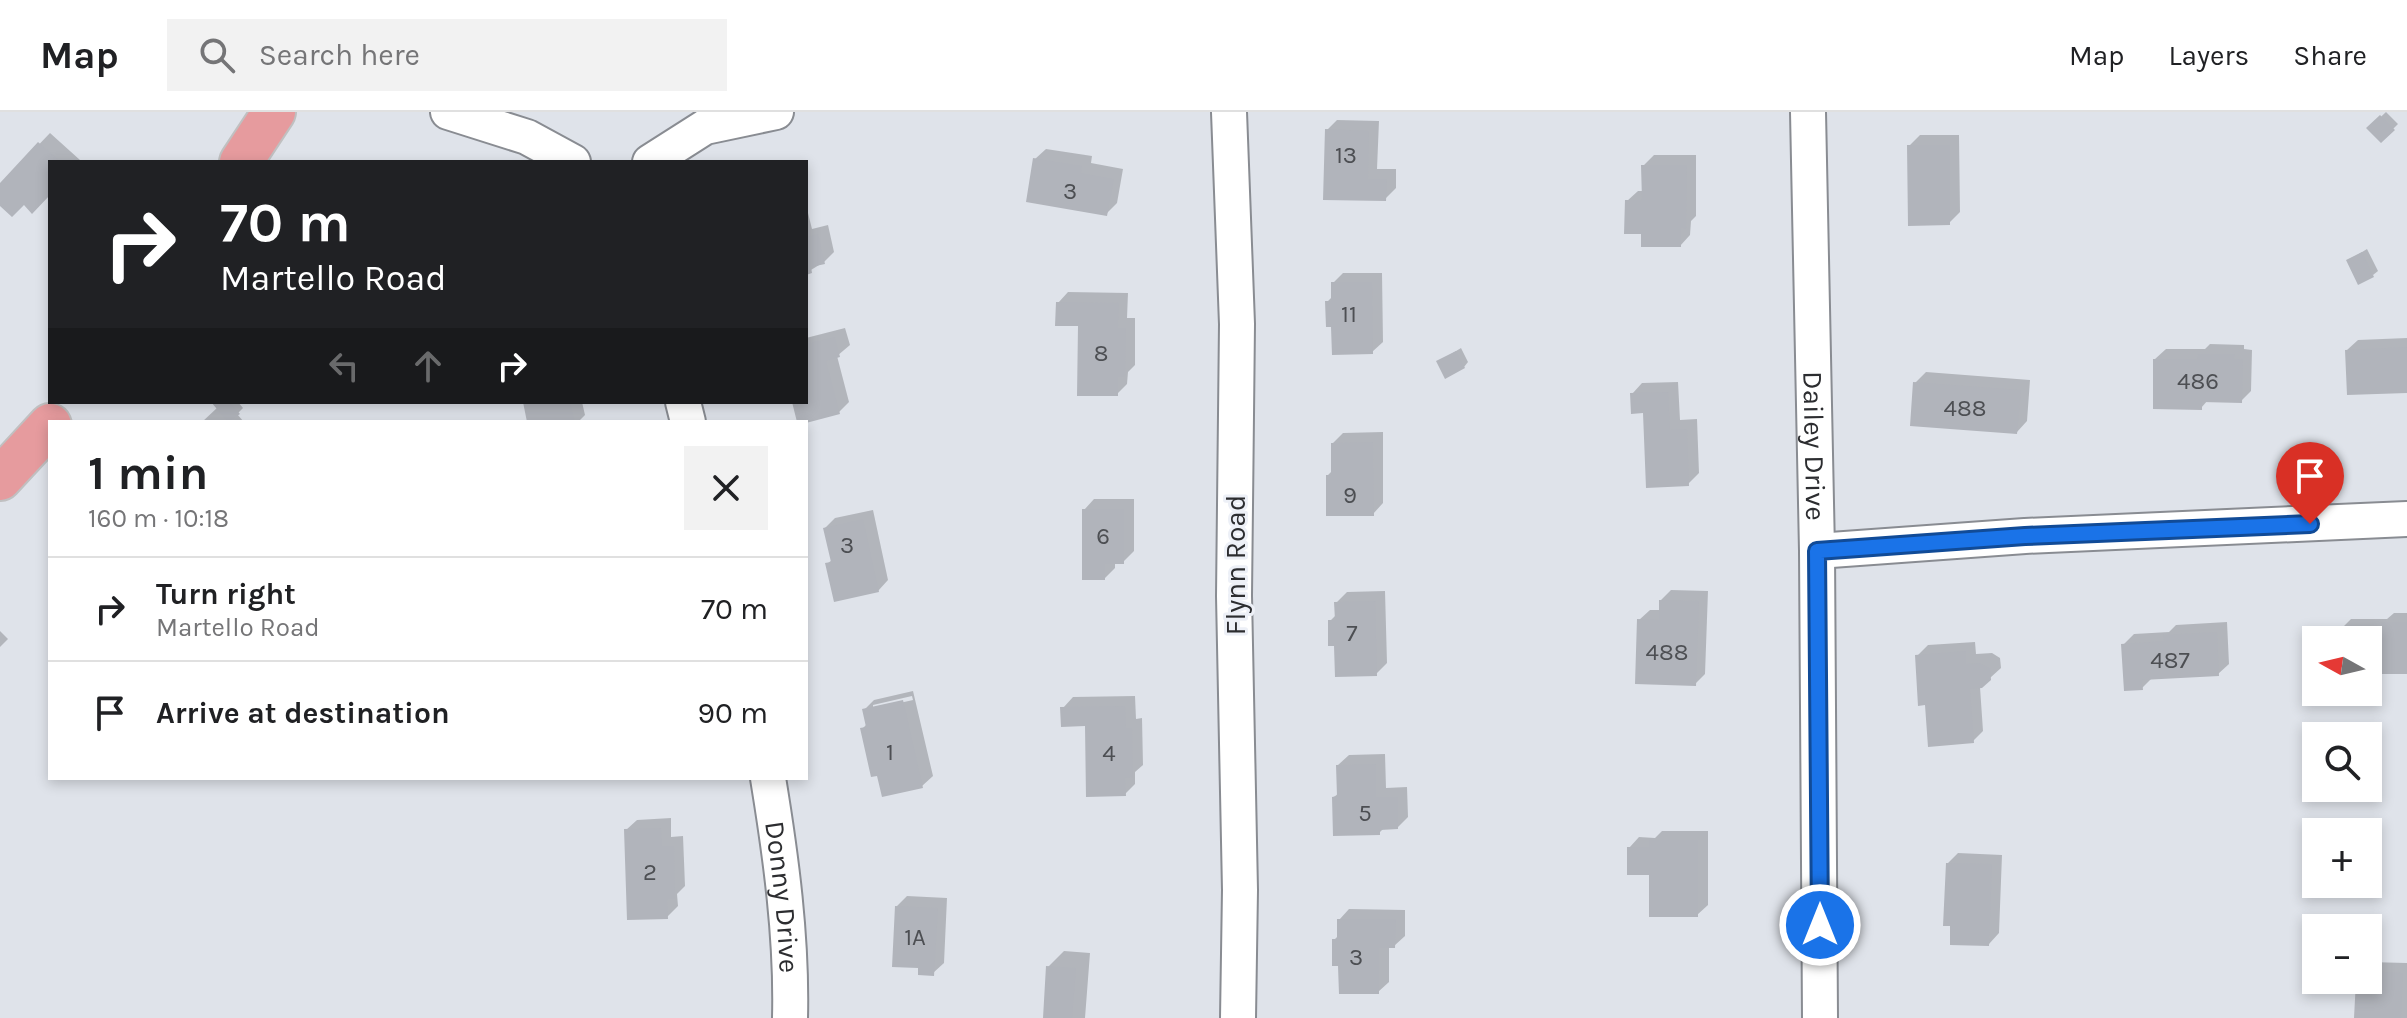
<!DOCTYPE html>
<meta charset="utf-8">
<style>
body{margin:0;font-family:Karla,sans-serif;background:#f2f2f2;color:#202124;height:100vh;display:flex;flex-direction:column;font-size:30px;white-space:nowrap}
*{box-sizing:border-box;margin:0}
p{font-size:26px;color:#757577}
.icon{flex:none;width:44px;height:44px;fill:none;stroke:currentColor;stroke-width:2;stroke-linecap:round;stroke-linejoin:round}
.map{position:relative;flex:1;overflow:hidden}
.side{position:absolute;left:48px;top:308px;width:760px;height:360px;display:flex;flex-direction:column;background:#fff;border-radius:0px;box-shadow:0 4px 12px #0003}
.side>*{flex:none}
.banner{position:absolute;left:48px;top:48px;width:760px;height:244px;border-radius:0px;box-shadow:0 4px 12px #0003;background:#202124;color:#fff;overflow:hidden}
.needle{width:52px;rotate:278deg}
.buttons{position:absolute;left:2302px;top:514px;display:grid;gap:16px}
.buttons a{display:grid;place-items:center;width:80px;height:80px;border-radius:0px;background:#fff;box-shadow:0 4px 12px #0003;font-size:40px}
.pin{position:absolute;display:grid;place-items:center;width:68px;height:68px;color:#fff;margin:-82px -34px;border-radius:50% 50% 50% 0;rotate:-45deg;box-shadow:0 0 8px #0007}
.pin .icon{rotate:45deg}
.me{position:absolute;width:88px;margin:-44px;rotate:0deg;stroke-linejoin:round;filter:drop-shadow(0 0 6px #0008)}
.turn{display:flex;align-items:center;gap:28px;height:168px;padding:0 40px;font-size:36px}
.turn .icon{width:104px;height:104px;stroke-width:2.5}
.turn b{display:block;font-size:56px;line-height:68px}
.lanes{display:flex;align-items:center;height:76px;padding:0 40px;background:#0003;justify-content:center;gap:40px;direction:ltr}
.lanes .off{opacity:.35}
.round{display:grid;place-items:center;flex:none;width:84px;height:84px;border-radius:0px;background:#f2f2f2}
.overview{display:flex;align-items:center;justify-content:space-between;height:136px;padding:0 40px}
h1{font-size:48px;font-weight:700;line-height:60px}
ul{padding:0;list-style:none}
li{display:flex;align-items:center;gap:24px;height:104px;padding:0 40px;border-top:2px solid #e0e0e0}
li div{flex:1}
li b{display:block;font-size:30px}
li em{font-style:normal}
header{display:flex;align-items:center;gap:48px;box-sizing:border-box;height:112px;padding:0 40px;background:#fff;border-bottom:2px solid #e0e0e0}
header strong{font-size:38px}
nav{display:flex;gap:44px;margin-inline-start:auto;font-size:28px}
.search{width:560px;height:72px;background:#f2f2f2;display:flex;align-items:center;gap:20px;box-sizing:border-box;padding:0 28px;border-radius:0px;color:#757577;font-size:30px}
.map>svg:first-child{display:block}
.shadow{fill:#0003;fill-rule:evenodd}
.building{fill:#b1b4bb}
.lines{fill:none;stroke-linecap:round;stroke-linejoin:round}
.minor-casing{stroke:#898c92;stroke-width:38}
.major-casing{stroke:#c0c0c1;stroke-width:46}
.minor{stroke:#fff;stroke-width:34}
.major{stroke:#e69b9e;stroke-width:42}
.route-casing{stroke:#114b97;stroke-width:20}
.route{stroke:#1a73e8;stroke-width:14}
.labels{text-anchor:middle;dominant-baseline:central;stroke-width:6;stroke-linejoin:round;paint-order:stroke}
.number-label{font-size:24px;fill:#4d4f53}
.street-label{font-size:28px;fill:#2c2d30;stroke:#edf0f7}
</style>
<header>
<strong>Map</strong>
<div class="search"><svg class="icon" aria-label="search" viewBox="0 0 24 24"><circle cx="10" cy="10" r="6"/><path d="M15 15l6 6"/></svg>Search here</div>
<nav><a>Map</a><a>Layers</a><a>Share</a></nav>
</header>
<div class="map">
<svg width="2407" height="906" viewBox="0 0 2407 906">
<rect width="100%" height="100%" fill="#dfe3ea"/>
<path class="shadow" d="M2386 0 2398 12 2381 29 2369 16Z
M1337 8 1379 9 1377 57H1396V76L1385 87 1325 86 1327 18Z
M50 21 80 48 78 50H50V81L24 91 0 92V73Z
M1920 23H1959L1960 100 1949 111 1909 34Z
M1046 37 1092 44 1091 51 1123 57 1117 91 1106 102 1035 47Z
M1654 43H1696V104L1691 109 1690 123 1680 134 1643 120 1627 89 1638 79H1643V54Z
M806 93 812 117 828 113 834 140 824 150 806 161Z
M2367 137 2378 159 2373 163 2349 148Z
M1343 161H1382L1383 230 1372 240 1333 213 1327 190 1333 184V171Z
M1068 180 1128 181 1127 206H1135V253L1128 260 1127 272 1117 282 1080 212 1058 191Z
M845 216 850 233 837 244 849 290 839 300 794 290H806V226Z
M2407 226V279L2347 238 2358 228Z
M2210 232 2244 233V237L2252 238 2251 279 2241 289 2208 288 2201 296 2155 247 2166 237H2205Z
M1461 236 1468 250 1464 255 1438 250Z
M1926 260 2030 268 2027 309 2017 320 1915 271Z
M1678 270 1680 308 1697 307 1699 361 1688 372 1645 299 1632 282 1642 271Z
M213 290H238L243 296 237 302 244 310H202L218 295Z
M525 290H582L585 303 578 310H529Z
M1383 320V391L1373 402 1328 363 1333 358V331L1343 321Z
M1094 387H1134V439L1123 450H1115V456L1105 466 1084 398Z
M873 398 888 468 878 479 827 452 832 448 825 416 835 406Z
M1671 478 1708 479 1705 562 1695 572 1639 508 1650 498H1661V488Z
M1385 479 1387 551 1376 562 1336 532 1330 509 1337 502 1336 491 1347 480Z
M2394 501H2407V560H2368V528H2340V518L2351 507H2387Z
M2227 510 2229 552 2218 562 2153 565 2142 576 2124 532 2134 522 2169 520 2176 513Z
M0 519 8 527 0 535Z
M1975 530 1976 542 1992 541 2000 546 2001 556 1980 575 1983 619 1973 629 1927 591 1917 544 1928 533Z
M913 579 933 664 922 674 862 617 867 612 864 598 874 588ZM912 584 913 588 873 597V593Z
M1135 584 1136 607 1142 606 1143 653 1135 660V672L1125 682 1087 612 1063 596 1073 585Z
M1385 642 1386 676 1407 675 1408 705 1397 716H1384L1379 721 1334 685 1339 681 1338 653 1349 643Z
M671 706V725L683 724 685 774 677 782 678 794 667 805 626 718 637 708Z
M1662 719H1708V793L1697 803 1651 761 1629 736 1639 725 1655 726Z
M1958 741 2002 743 1999 821 1989 832 1948 751Z
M907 784 947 786 944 851 933 861 920 854 897 794Z
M1349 797 1405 798V824L1394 834H1389V870L1378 880 1334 828 1339 823V808Z
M1064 839 1090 841 1085 906H1045L1048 855Z
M2368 850 2407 851V906H2356L2358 868H2368Z"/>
<path class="building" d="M2380 3 2395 18 2381 31 2366 16Z
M1325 17 1369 19 1368 67H1387L1386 89 1323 88Z
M38 30 61 50H50V83L32 102 24 93 12 105 0 94V71Z
M1907 33H1950V113L1908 114Z
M1033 46 1082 54 1081 61 1114 67 1107 104 1026 90Z
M1641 53H1687L1686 117 1681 116V135H1641V122H1624L1625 88H1642Z
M818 122 825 152 811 155 812 161 806 163V125Z
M2362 140 2374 165 2358 173 2346 148Z
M1331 170H1372L1373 242 1332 243 1331 215H1326L1325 189H1331Z
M1056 190 1119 191 1118 216H1126L1125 265H1118V284H1077L1078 214H1055Z
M835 225 840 245 826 249 840 302 806 311 797 310 792 290H806V232Z
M2407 235V281L2347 283 2345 238Z
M1456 239 1465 256 1445 267 1436 249Z
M2198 242H2235L2234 247H2243L2242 291 2202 290V298L2153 297V247H2197Z
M1913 270 2021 278 2017 322 1910 314Z
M1668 280 1670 318 1687 317 1689 374 1646 376 1643 301 1631 302 1630 281Z
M211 290H229L240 302 228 310Z
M523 290H570L575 310H527Z
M1373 330 1374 404H1326V363H1331V331Z
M1082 397H1124V452H1105V468H1082Z
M863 407 879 480 834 490 825 451 831 450 823 416Z
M1659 488 1699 489 1696 574 1635 572 1637 507 1659 508Z
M1375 489 1377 564 1335 565 1334 534H1328V508H1335L1334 490Z
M2382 510H2407V562H2368V528H2338V517H2381Z
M2217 520 2219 564 2142 568 2143 578 2124 579 2121 532 2164 529 2163 523Z
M1966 539V552L1980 551 1990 556 1991 568 1982 576 1970 577 1974 631 1928 635 1925 593 1918 594 1915 543Z
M903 588 923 676 882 685 877 664 871 665 860 616 866 615 862 597Z
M1125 594 1126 616H1132L1133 665 1125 666 1126 684 1086 685 1085 614 1061 615 1060 595Z
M1376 652V685H1398V717L1380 718V723L1333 724 1332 685 1337 684 1336 653Z
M661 716 662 734H674L675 787H667L668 807 627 808 624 717Z
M1649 728H1698V805H1649V763H1627V735H1649Z
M1946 751 1992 752 1989 834 1950 833V814H1943Z
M895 794 938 796 934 864 918 863V856L892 855Z
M1337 807H1396L1395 836H1379V882H1339L1338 854H1332V827H1337Z
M1046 854 1076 856 1072 906H1043Z
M2368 859 2403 861 2401 906H2354L2356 868H2368Z"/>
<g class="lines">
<defs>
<g id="minor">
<path d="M448 0 527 25 573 50"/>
<path d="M1229 0 1237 212 1234 484 1240 778 1238 906"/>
<path id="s1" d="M1808 0 1817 439 1820 906"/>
<path d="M650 50 705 15 776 0"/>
<path d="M683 290 688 310"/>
<path d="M1817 439 2025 424 2407 407"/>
<path id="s2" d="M768 666C781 745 792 826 790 906"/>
</g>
<path id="major" d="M241 50 274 0
M0 367 50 313"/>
</defs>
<use href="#minor" class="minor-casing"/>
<use href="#major" class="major-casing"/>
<use href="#minor" class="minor"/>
<use href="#major" class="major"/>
</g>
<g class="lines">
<defs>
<path id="route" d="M1820 813 1817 439 2025 424 2310 412"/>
</defs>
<use href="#route" class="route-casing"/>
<use href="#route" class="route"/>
</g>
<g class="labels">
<g class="number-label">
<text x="1346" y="43">13</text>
<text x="1070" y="79">3</text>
<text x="1349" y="202">11</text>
<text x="1101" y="241">8</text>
<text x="2198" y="269">486</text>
<text x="1965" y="296">488</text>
<text x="1350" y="383">9</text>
<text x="1103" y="424">6</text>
<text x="847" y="433">3</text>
<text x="1352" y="521">7</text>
<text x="1667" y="540">488</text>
<text x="2170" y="548">487</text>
<text x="890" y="640">1</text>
<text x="1109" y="641">4</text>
<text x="1365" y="701">5</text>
<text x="650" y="760">2</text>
<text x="915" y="825">1A</text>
<text x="1356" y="845">3</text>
</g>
<g class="street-label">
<text stroke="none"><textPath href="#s1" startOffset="334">Dailey Drive</textPath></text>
<text transform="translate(1235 453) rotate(-90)">Flynn Road</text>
<text stroke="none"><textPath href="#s2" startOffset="120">Donny Drive</textPath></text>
</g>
</g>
</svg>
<div class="buttons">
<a><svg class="needle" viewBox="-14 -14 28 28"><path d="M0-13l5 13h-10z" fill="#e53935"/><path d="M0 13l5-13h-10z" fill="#757577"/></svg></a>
<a><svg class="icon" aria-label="search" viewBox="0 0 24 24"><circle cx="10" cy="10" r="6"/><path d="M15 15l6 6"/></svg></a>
<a>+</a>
<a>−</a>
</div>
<div class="pin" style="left:2310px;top:412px;background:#d93025"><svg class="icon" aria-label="arrive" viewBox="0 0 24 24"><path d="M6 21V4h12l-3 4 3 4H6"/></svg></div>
<svg class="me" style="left:1820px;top:813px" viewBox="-20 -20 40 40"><circle r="17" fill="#1a73e8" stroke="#fff" stroke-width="3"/><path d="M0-11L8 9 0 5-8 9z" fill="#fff"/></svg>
<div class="banner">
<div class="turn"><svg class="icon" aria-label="right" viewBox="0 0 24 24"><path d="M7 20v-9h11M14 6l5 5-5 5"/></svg><div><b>70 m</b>Martello Road</div></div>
<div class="lanes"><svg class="icon off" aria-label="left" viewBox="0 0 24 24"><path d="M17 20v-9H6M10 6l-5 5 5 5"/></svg><svg class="icon off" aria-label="ahead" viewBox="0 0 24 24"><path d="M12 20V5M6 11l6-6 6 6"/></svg><svg class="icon" aria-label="right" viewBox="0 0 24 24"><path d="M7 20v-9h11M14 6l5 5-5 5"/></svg></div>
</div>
<section class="side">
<div class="overview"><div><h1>1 min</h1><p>160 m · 10:18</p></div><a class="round"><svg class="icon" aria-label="close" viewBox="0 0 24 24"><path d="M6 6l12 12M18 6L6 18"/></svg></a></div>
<ul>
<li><svg class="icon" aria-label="right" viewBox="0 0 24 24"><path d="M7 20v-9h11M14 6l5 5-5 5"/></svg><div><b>Turn right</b><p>Martello Road</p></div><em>70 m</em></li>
<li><svg class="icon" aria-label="arrive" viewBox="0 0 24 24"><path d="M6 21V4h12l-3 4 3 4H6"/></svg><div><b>Arrive at destination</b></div><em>90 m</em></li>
</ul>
</section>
</div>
